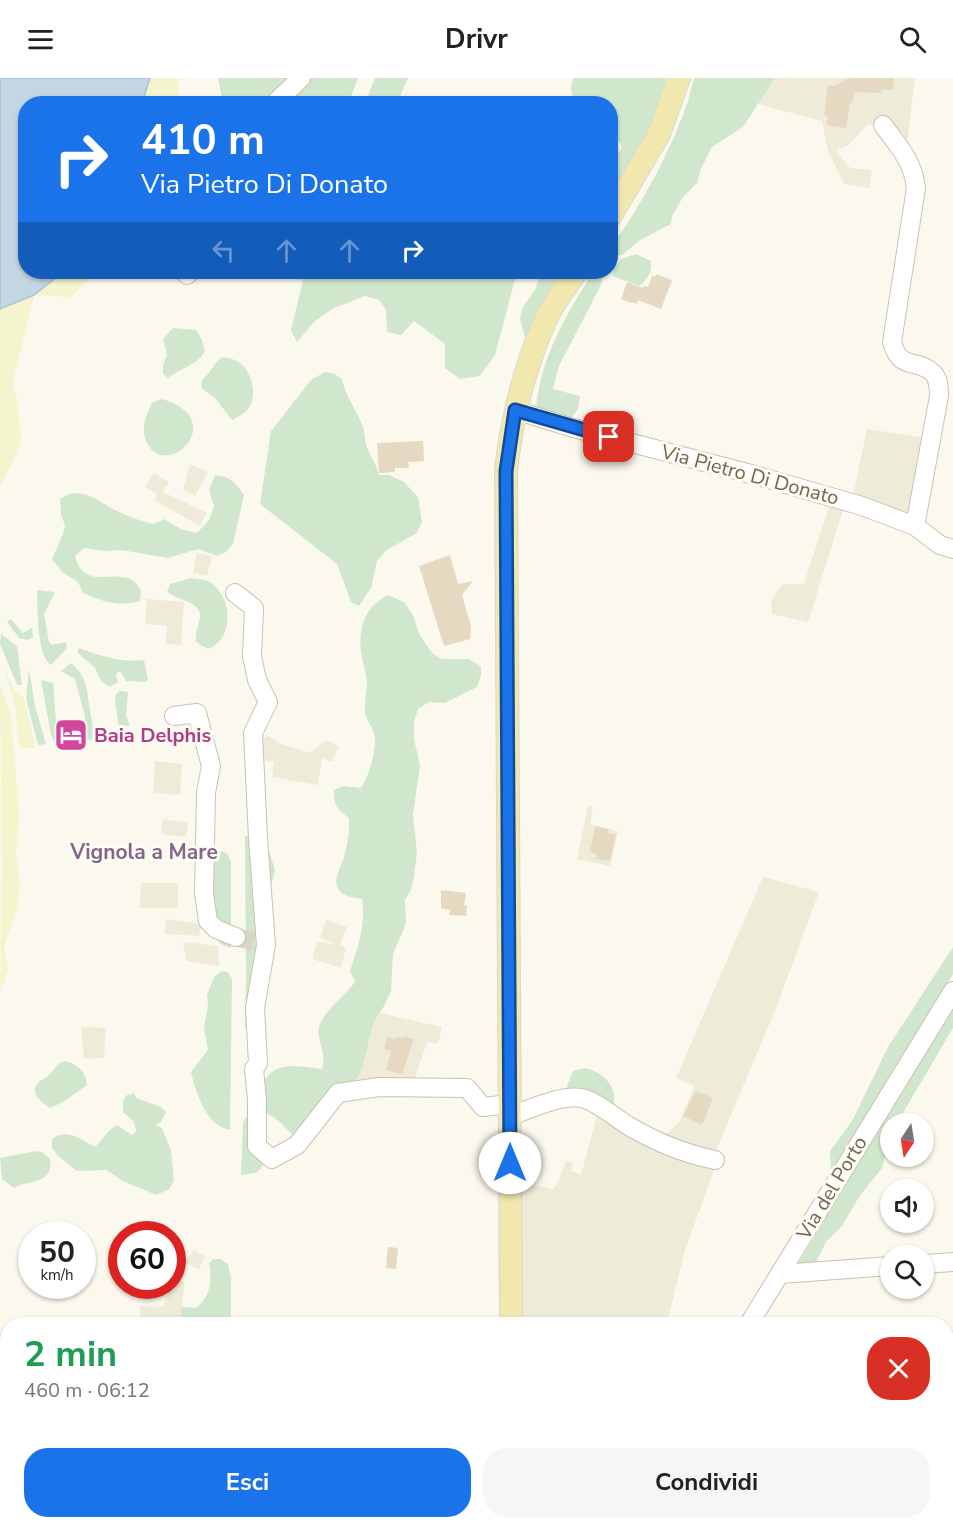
<!DOCTYPE html>
<html lang="it">
<meta charset="utf-8">
<style>
body{margin:0;font-family:"Nunito Sans",sans-serif;background:#f6f6f6;color:#222;height:100vh;display:flex;flex-direction:column;font-size:22px;white-space:nowrap}
*{box-sizing:border-box;margin:0}
p{font-size:20px;color:#767676}
.icon{flex:none;width:33px;height:33px;fill:none;stroke:currentColor;stroke-width:2;stroke-linecap:round;stroke-linejoin:round}
.map{position:relative;flex:1;overflow:hidden}
.sheet{position:absolute;left:0px;top:1239px;width:954px;height:212px;display:flex;flex-direction:column;background:#fff;border-radius:24px 24px 0 0;box-shadow:0 2px 4px #0004}
.sheet>*{flex:none}
.banner{position:absolute;left:18px;top:18px;width:600px;height:183px;border-radius:24px;box-shadow:0 2px 4px #0004;background:#1a73e8;color:#fff;overflow:hidden}
.needle{width:39px;rotate:192deg}
.fabs{position:absolute;left:880px;top:1035px;display:grid;gap:12px}
.fabs a{display:grid;place-items:center;width:54px;height:54px;border-radius:50%;background:#fff;box-shadow:0 2px 4px #0004;font-size:30px}
.speed{position:absolute;left:18px;top:1143px;display:flex;gap:12px;font-size:30px;font-weight:700;text-align:center}
.speed>*{display:grid;place-content:center;width:78px;height:78px;border-radius:50%;background:#fff;box-shadow:0 2px 4px #0004;line-height:1}
.speed small{font-size:15px;font-weight:400}
.speed .limit{border:9px solid #d22;background:#fff;color:#111}
.pin{position:absolute;display:grid;place-items:center;width:51px;height:51px;color:#fff;margin:-26px;border-radius:12px;box-shadow:0 3px 9px #0006}
.me{position:absolute;width:66px;margin:-33px;rotate:0deg;stroke-linejoin:round;filter:drop-shadow(0 0 4px #0008)}
.turn{display:flex;align-items:center;gap:21px;height:126px;padding:0 24px;font-size:27px}
.turn .icon{width:78px;height:78px;stroke-width:2.5}
.turn b{display:block;font-size:42px;line-height:51px}
.lanes{display:flex;align-items:center;height:57px;padding:0 24px;background:#0003;justify-content:center;gap:30px;direction:ltr}
.lanes .off{opacity:.35}
.round{display:grid;place-items:center;flex:none;width:63px;height:63px;border-radius:24px;background:#f6f6f6}
.head{display:flex;align-items:center;justify-content:space-between;height:102px;padding:0 24px}
h1{font-size:36px;font-weight:700;line-height:45px;color:#1e9e55}
.button{display:flex;gap:12px;margin-top:auto;padding:12px 24px}
.button a{flex:1;height:69px;border-radius:24px;background:#1a73e8;color:#fff;font-size:24px;font-weight:700;line-height:69px;text-align:center}
.button a+a{background:#f6f6f6;color:#222}
header{display:flex;justify-content:space-between;align-items:center;height:78px;padding:0 24px;background:#fff;font-size:27px;font-weight:700}
.map>svg:first-child{display:block}
.residential{fill:#efebd9}
.green{fill:#d1e7cd}
.sand{fill:#f4f5cd}
.water{fill:#c3d6e3;stroke:#abc3d3;stroke-width:1.5}
.building{fill:#e6d9c1}
.lines{fill:none;stroke-linecap:round;stroke-linejoin:round}
.minor-tunnel{stroke:#d9d4c6;stroke-width:18;stroke-dasharray:18 9;stroke-linecap:butt}
.minor-casing{stroke:#cac2b1;stroke-width:20}
.major-casing{stroke:#dbd7d2;stroke-width:24}
.minor{stroke:#fff;stroke-width:18}
.major{stroke:#f0e8af;stroke-width:22}
.route-casing{stroke:#114b97;stroke-width:15}
.route{stroke:#1a73e8;stroke-width:10}
.labels{text-anchor:middle;dominant-baseline:central;stroke-width:6;stroke-linejoin:round;paint-order:stroke}
.street-label{font-size:20px;fill:#746752;stroke:#fdfcf4}
.hotel-label{font-size:20px;font-weight:bold;fill:#b23c85;stroke:#fdfcf4;text-anchor:start}
.neighbourhood-label{font-size:21px;font-weight:bold;fill:#856688;stroke:#fdfcf4}
</style>
<header><svg class="icon" aria-label="menu" viewBox="0 0 24 24"><path d="M4 6h16M4 12h16M4 18h16"/></svg>Drivr<svg class="icon" aria-label="search" viewBox="0 0 24 24"><circle cx="10" cy="10" r="6"/><path d="M15 15l6 6"/></svg></header>
<div class="map">
<svg width="953" height="1450" viewBox="0 0 953 1450">
<rect width="100%" height="100%" fill="#fbf9ed"/>
<path class="residential" d="M775 0H915L905 81 874 46 867 47 849 67 836 72 850 90 872 92 869 110 844 106 828 73 822 43 757 26Z
M867 351 926 360 909 451 845 426 808 544 772 536 771 524 779 510 784 506H804L831 423 852 422Z
M190 386 208 394 195 418 183 412Z
M154 395 169 404 163 414 207 435 200 448 155 423 157 416 145 409Z
M197 475 212 478 207 498 193 495Z
M147 521 184 524 181 567 165 566 167 548 145 546Z
M268 658 281 666 310 675 326 662 339 668 332 684 322 680 318 707 272 699 274 684 256 681 259 661Z
M155 683 182 686 180 717 153 715Z
M588 728 593 729 590 747 618 753 610 788 577 781Z
M163 741 188 745 186 759 161 756Z
M763 799 819 814 775 933 717 1070V1084L685 1172 667 1246H522L520 1101 534 1107 553 1111 557 1106 566 1083 573 1085 571 1093 581 1097 597 1037 660 1058 669 1054 679 1044 695 1008 676 1000Z
M141 805H178V830H140Z
M166 841 201 846 199 858 165 856Z
M326 842 347 849 340 867 346 870 341 890 312 881 317 864 337 866 320 860Z
M183 864 218 868 219 888 186 883Z
M380 935 442 949 438 966 427 964 413 1007 349 1008 358 1000 363 988 373 946Z
M81 949 106 950 104 980 84 981Z
M194 1172 205 1178 199 1191 184 1185Z
M173 1202 184 1204 181 1246H140V1228L163 1229 170 1208H172Z
M92 1443H138V1447L92 1446Z"/>
<path class="green" d="M218 0H358L348 26 223 25Z
M375 0H408L397 25H365Z
M573 0H666C655 45 633 85 611 125V86L622 70 620 65 611 60 610 26 573 25 571 10Z
M694 0H775L743 49 712 69 701 91 697 105 683 119 672 138 671 146 640 162 622 177H611V169L631 140 657 95 675 57 687 26Z
M636 176 651 183C652 195 648 201 639 208L613 198V192L621 181Z
M305 194H517L495 277 480 298 460 301 445 290V266L414 243 401 257 387 254 386 232 379 222 365 218 334 230 315 243 297 264 291 252Z
M540 194H569L526 264 520 241 523 229 536 210Z
M593 194H602L603 199 601 207 559 288 553 311 580 318 578 331 568 345 536 332C540 280 566 237 593 194Z
M173 250 196 252 202 262 205 273C198 287 181 290 168 300L163 296V287L167 277 163 261Z
M222 279C229 280 235 281 241 286 252 295 258 318 248 331 244 336 238 339 232 342L215 320 201 310 202 302C211 295 213 285 222 279Z
M325 294 335 296 342 301C346 320 354 327 361 344 365 351 364 359 366 367 370 378 376 385 379 397H389L404 404 418 419 422 444 417 455 387 472 377 483 371 510 359 528 351 524 337 486 260 426 271 353 311 302Z
M162 321C231 341 167 404 147 365 140 352 146 337 152 325Z
M215 397C230 398 236 405 244 417L233 466 226 474 217 478 198 471 168 480 121 472 105 473 84 470 75 478C85 513 111 491 132 502 136 504 139 509 141 513L140 523C118 529 104 524 83 515L78 504 62 494 52 481 63 456 65 447 61 437 60 421C82 406 98 424 117 433 129 439 141 443 154 446L164 441 181 451 197 455 209 442 214 428 209 412Z
M191 500C198 501 209 502 214 507 233 524 233 562 208 571L196 564C195 555 198 549 200 540 203 524 177 522 167 514L170 506Z
M37 512 55 514 44 536 49 564 52 567 66 564 67 570 51 587C36 577 38 530 37 512Z
M388 517 404 524 413 537 419 556 432 575 442 581H468L481 588V597L477 609 445 625 429 624 418 631 414 644V661L420 687 413 737 417 775 414 798 411 812 405 822 406 846 393 876 391 913 384 928 373 946 363 988 358 1000 293 1057C287 1052 282 1045 276 1041 271 1037 265 1036 262 1029 256 1016 263 999 275 992 288 984 308 990 322 991 327 974 316 961 319 949 325 931 345 918 355 904L350 893C358 869 366 847 362 821 356 820 348 819 343 816 330 807 339 793 343 782 347 769 350 754 349 740 337 732 333 726 334 712L344 708 361 710C369 697 375 678 375 661 375 652 367 644 365 635 364 625 367 613 367 602 366 593 362 584 361 575 358 550 365 528 388 517Z
M11 541 23 555 32 550 33 560 27 562 19 560 7 544Z
M1 556 17 568 22 607H17L0 566Z
M79 570C100 578 122 585 144 582L148 602 145 604 126 603 120 593 116 596 118 604 110 609 102 604 95 590 77 574Z
M71 585C89 599 87 618 91 638 92 646 95 654 97 661L87 662 85 639 75 601 61 593Z
M29 591 35 628 46 666 38 667 26 621Z
M41 602 53 605 56 642 64 667 56 668 51 657Z
M120 613 128 614 126 637 130 647 119 650 115 623 116 616Z
M245 758 262 760 267 766 275 792 267 825 250 954 245 949 246 898Z
M221 773 227 775 231 784V870L220 866 214 857C213 838 203 782 221 773Z
M953 869V896L831 1097 830 1073 852 1043 888 969Z
M222 893 228 894 232 901 230 1052C206 1048 196 1015 191 994L208 972 204 950 208 927 207 917 214 899Z
M953 926V950L897 1045 891 1046V1056L882 1090 859 1119 842 1148 826 1164 818 1180 816 1191 794 1193Z
M65 983C78 986 86 994 87 1007L63 1024 50 1030C41 1024 28 1013 39 1004 42 1001 45 1001 48 998 54 993 56 985 65 983Z
M585 990C610 995 627 1023 602 1041 587 1031 573 1024 567 1008L573 993Z
M134 1015 136 1020 161 1029 166 1034 161 1044 156 1047 162 1050 171 1073 174 1103 168 1112 156 1117 123 1103 106 1092 77 1093 58 1078 52 1070V1061C68 1050 80 1061 95 1069L110 1052 117 1047 132 1057 136 1053 134 1044 123 1034V1023L127 1017Z
M250 1038 262 1076 263 1088 256 1095 241 1097 243 1045 245 1040Z
M36 1073 42 1074 50 1081C54 1107 29 1101 14 1110L2 1101 0 1080Z
M213 1181H220L228 1186 231 1200V1246H195L194 1243 181 1241 182 1229 196 1230C211 1218 212 1203 209 1185Z
M268 1443H307L309 1450H270Z"/>
<path class="sand" d="M150 0H178L179 25H142Z
M62 194H96L71 219 34 217 12 308 17 319 21 361 16 376 0 410V231L34 217Z
M3 588 15 613 23 617 36 670H19L16 632Z
M0 606 11 638 19 738 16 775 20 804 17 830 4 869 8 892 0 915 2 792Z"/>
<path class="water" d="M0 0H150L142 25 26 26V194H63L34 217 0 231Z"/>
<path class="building" d="M849 0H894L893 12H881V15L855 14 852 25 850 24 846 50 826 47 828 38 824 37 828 7 834 8Z
M656 196 672 202 661 231 638 222 637 226 631 224V225L621 221 627 204 643 210 644 208 648 209 652 197 655 199Z
M423 363 424 383 408 384 409 390H395V394L379 395 377 365Z
M450 477 458 506 473 503 462 517 471 548 470 561 444 568 419 488Z
M595 748 609 751 608 755 616 757 610 783 596 781 597 776 590 774Z
M441 812 466 815 464 827 467 828 466 838 449 837 450 832 441 830Z
M404 958 414 961 402 996 386 992 391 973 384 971 387 959 396 961V959L403 960Z
M696 1013 713 1020 702 1047 683 1038Z
M388 1169 398 1170 396 1191 386 1190Z"/>
<g class="lines">
<path class="minor-tunnel" d="M236 859 266 867"/>
<defs>
<path id="minor" d="M274 26 301 0
M883 47C899 69 913 83 916 110L892 264C900 294 918 280 933 295 939 301 939 311 939 318L915 448
M187 197 190 194
M515 332 570 349 751 396 862 428 915 448 940 467 953 471
M235 515 254 530 252 578 257 602 268 624 253 655 258 760 266 867 255 930 258 985 254 991 257 1022V1068L272 1081 297 1067 338 1015 379 1009 467 1010 483 1029 510 1026
M174 638 197 635 211 688 206 715 204 815 208 843 216 851 236 859
M510 1038C529 1032 561 1016 581 1020 597 1023 615 1040 629 1048 654 1063 686 1076 715 1082
M924 1186 953 1184
M780 1196 891 1188
M749 1246 953 913
M625 1450 629 1443"/>
<path id="major" d="M610 139 659 56 679 0
M511 1246 506 392C512 339 524 290 546 241 554 224 566 209 576 194
M508 1450 509 1443"/>
</defs>
<use href="#minor" class="minor-casing"/>
<use href="#major" class="major-casing"/>
<use href="#minor" class="minor"/>
<use href="#major" class="major"/>
</g>
<g class="lines">
<defs>
<path id="route" d="M510 1085 506 393 515 332 609 359"/>
</defs>
<use href="#route" class="route-casing"/>
<use href="#route" class="route"/>
</g>
<defs>
<symbol id="hotel-square" viewBox="-11 -11 22 22"><rect x="-9" y="-9" width="18" height="18" rx="4" fill="#d1479c" stroke="#fdfcf4"/><path d="M-6-4.5h1.5V1H6V5H4.5V3h-9V5H-6ZM-4 0a1.8 1.8 0 1 1 3.6 0ZM.5 0V-2.5h3Q6-2.5 6 0Z" fill="#fff"/></symbol>
</defs>
<g fill-rule="evenodd">
<use href="#hotel-square" x="52" y="638" width="38" height="38"/>
</g>
<g class="labels">
<g class="street-label">
<text transform="translate(750 397) rotate(15)">Via Pietro Di Donato</text>
<text transform="translate(832 1110) rotate(-59)">Via del Porto</text>
</g>
<g class="hotel-label">
<text x="94" y="657">Baia Delphis</text>
</g>
<g class="neighbourhood-label">
<text x="144" y="774">Vignola a Mare</text>
</g>
</g>
</svg>
<div class="fabs">
<a><svg class="needle" viewBox="-14 -14 28 28"><path d="M0-13l5 13h-10z" fill="#e53935"/><path d="M0 13l5-13h-10z" fill="#767676"/></svg></a>
<a><svg class="icon" aria-label="sound" viewBox="0 0 24 24"><path d="M4 9h4l5-4v14l-5-4H4zM17 9q2 3 0 6"/></svg></a>
<a><svg class="icon" aria-label="search" viewBox="0 0 24 24"><circle cx="10" cy="10" r="6"/><path d="M15 15l6 6"/></svg></a>
</div>
<div class="speed"><div>50<small>km/h</small></div><div class="limit">60</div></div>
<div class="pin" style="left:609px;top:359px;background:#d93025"><svg class="icon" aria-label="arrive" viewBox="0 0 24 24"><path d="M6 21V4h12l-3 4 3 4H6"/></svg></div>
<svg class="me" style="left:510px;top:1085px" viewBox="-20 -20 40 40"><circle r="19" fill="#fff"/><path d="M0-13L10 11 0 6-10 11z" fill="#1a73e8"/></svg>
<div class="banner">
<div class="turn"><svg class="icon" aria-label="right" viewBox="0 0 24 24"><path d="M7 20v-9h11M14 6l5 5-5 5"/></svg><div><b>410 m</b>Via Pietro Di Donato</div></div>
<div class="lanes"><svg class="icon off" aria-label="left" viewBox="0 0 24 24"><path d="M17 20v-9H6M10 6l-5 5 5 5"/></svg><svg class="icon off" aria-label="ahead" viewBox="0 0 24 24"><path d="M12 20V5M6 11l6-6 6 6"/></svg><svg class="icon off" aria-label="ahead" viewBox="0 0 24 24"><path d="M12 20V5M6 11l6-6 6 6"/></svg><svg class="icon" aria-label="right" viewBox="0 0 24 24"><path d="M7 20v-9h11M14 6l5 5-5 5"/></svg></div>
</div>
<section class="sheet">
<div class="head"><div><h1>2 min</h1><p>460 m · 06:12</p></div><a class="round" style="background:#d93025;color:#fff"><svg class="icon" aria-label="close" viewBox="0 0 24 24"><path d="M6 6l12 12M18 6L6 18"/></svg></a></div>
<div class="button"><a>Esci</a><a>Condividi</a></div>
</section>
</div>
